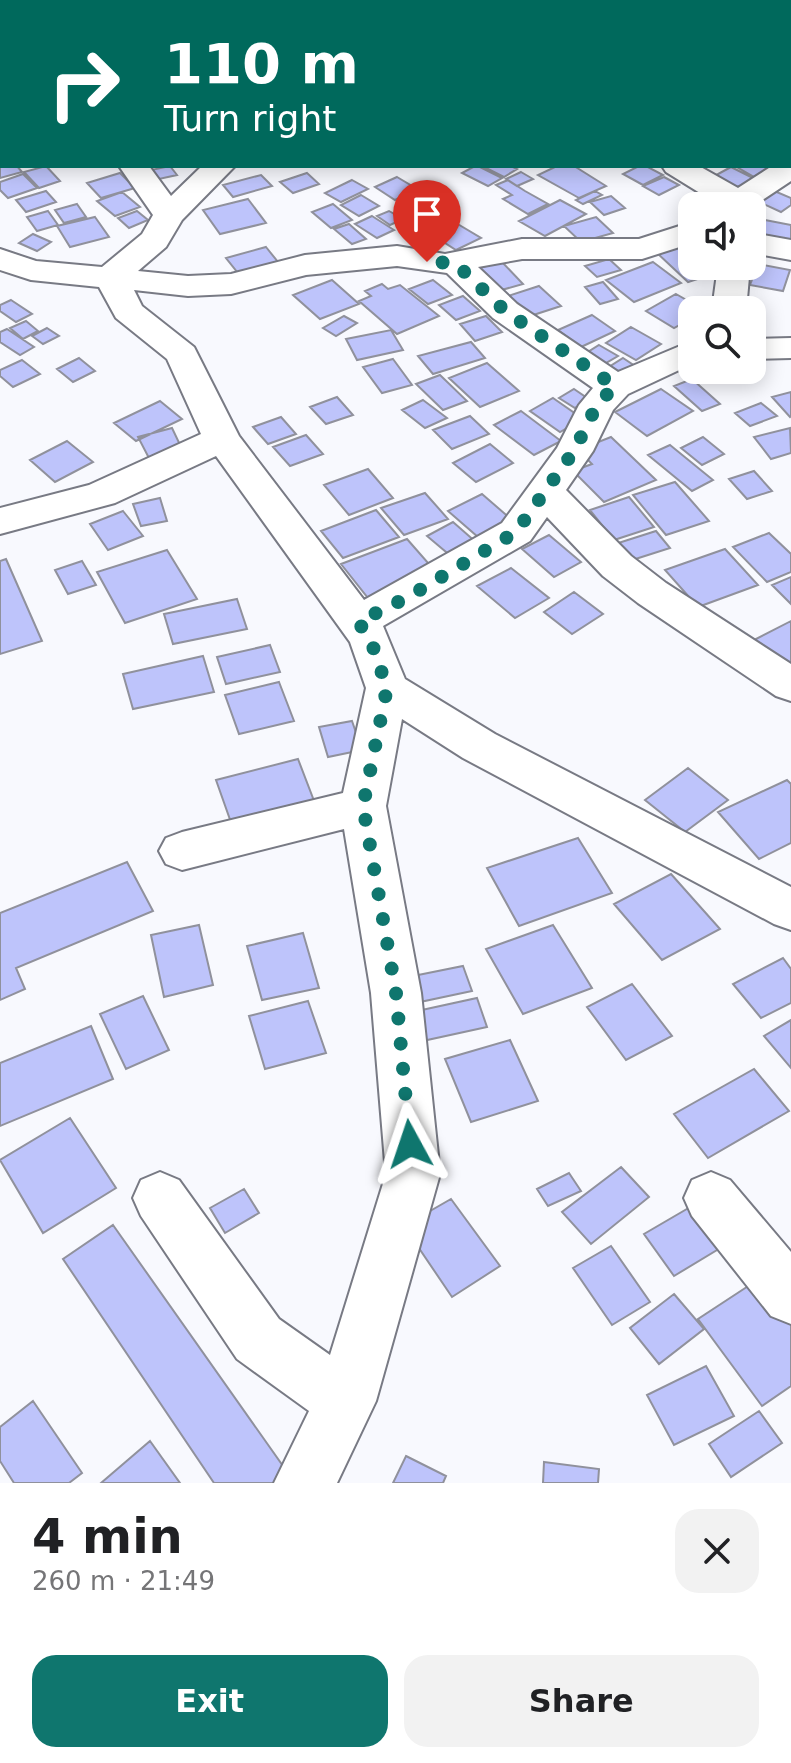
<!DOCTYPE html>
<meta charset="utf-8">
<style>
body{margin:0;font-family:"DejaVu Sans",sans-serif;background:#f2f2f2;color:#202124;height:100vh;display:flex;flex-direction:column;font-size:30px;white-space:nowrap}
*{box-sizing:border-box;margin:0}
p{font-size:26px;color:#757577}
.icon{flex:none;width:44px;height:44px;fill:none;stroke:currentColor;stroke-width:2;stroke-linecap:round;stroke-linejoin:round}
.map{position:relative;height:1483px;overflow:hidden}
.side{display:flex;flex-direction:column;background:#fff;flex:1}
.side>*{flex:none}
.top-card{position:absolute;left:0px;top:0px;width:792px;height:168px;box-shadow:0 4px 20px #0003;background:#00695c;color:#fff;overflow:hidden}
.buttons{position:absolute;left:678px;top:192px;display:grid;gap:16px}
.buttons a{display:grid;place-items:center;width:88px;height:88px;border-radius:16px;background:#fff;box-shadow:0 4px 20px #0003;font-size:40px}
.pin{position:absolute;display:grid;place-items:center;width:68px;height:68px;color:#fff;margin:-82px -34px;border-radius:50% 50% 50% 0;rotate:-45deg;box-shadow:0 0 8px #0007}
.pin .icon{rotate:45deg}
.me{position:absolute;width:88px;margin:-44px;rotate:355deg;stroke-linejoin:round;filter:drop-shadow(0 0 6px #0008)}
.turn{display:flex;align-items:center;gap:28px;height:168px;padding:0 32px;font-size:36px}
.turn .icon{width:104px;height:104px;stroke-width:2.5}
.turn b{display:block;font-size:56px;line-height:68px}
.round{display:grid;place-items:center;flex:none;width:84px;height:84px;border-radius:24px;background:#f2f2f2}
.summary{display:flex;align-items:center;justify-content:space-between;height:136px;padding:0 32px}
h1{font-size:48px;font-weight:700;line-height:60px}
.cta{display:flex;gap:16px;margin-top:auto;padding:16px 32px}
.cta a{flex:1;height:92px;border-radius:24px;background:#0f766e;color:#fff;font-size:32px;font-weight:700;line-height:92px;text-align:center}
.cta a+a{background:#f2f2f2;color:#202124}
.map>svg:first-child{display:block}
.building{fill:#bec4fb;stroke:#90919c;stroke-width:2}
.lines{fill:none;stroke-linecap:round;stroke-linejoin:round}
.minor-casing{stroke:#787a84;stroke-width:4}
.minor{fill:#fff;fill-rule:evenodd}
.route{stroke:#0f766e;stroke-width:14;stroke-dasharray:0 25.2}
</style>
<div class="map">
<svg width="791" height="1483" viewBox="0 0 791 1483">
<rect width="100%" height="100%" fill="#f8f9fe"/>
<path class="building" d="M0 161 2 166H17L22 172 0 178Z
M46 166 60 181 39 188 24 172Z
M170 166 177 175 159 179 151 170Z
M475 166H478L502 178 488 186 462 173Z
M482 166H511L517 169 504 177Z
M557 166H574L606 186 579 198 538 175Z
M639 166H646L663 175 643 185 623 174Z
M735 166H765L772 170 756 178Z
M731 167 755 179 731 192 707 180Z
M521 172 533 179 517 186 506 179Z
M120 173 135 188 101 198 87 183Z
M307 173 319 184 293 193 280 182Z
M23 174 37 188 8 198 0 190V182Z
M261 175 272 186 233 197 223 185Z
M397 177 417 189 395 200 375 187Z
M664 177 679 185 659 195 643 186Z
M352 180 368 189 341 202 325 193Z
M508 180 525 191 548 204 528 214 503 199 512 195 496 185Z
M772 190 791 198V205L781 212 755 200Z
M46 191 56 202 26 212 16 200Z
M595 191 602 195 583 204 576 200Z
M122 192 140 207 115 216 97 201Z
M361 195 379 206 359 216 341 205Z
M611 196 625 208 604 215 590 202Z
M248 199 266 223 220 234 203 210Z
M560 200 586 214 545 236 519 221Z
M77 204 86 217 64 223 55 210Z
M333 204 352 220 331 228 312 212Z
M48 211 58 225 37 231 27 217Z
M137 211 148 220 129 228 118 218Z
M389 211 403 219 390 225 377 216Z
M372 216 394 230 377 238 355 224Z
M95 217 109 237 70 247 57 226Z
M596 217 613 233 581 242 564 226Z
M765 220 791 225V240L760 234Z
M456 223 481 238 456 250 431 234Z
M349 224 366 239 352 244 334 229Z
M33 234 51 242 37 251 19 243Z
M689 242 692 245V266H716L722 271 688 282 656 252Z
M266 247 282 267 242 278 226 258Z
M609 259 621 270 597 277 585 266Z
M502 262 523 284 491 293 470 270Z
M653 262 681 283 634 302 606 280Z
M758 264 790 270 783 291 750 285Z
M332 280 359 304 320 319 293 295Z
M433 280 452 295 428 304 409 289Z
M603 282 618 299 600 304 585 287Z
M382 284 388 289 400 285 439 316 397 334 359 301 371 296 365 291Z
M539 286 561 306 524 318 502 298Z
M676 294 704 310H692V318L674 328 646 311Z
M463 296 480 311 456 320 439 305Z
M11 300 32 314 16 322 0 311V305Z
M592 315 615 331 581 347 558 330Z
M344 316 357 323 336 336 323 328Z
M486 316 502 332 475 341 460 324Z
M26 321 38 331 23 339 10 328Z
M631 327 661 344 636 360 606 343Z
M47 328 59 336 43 344 32 336Z
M7 329 34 347 20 355 0 342V332Z
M391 330 403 350 357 360 346 339Z
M471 342 485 358 433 374 418 356Z
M599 345 618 356 599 367 580 357Z
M79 358 95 371 73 382 57 369Z
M623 358 638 368 616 381 601 372Z
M393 359 412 385 382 393 363 367Z
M22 360 40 374 13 387 0 376V370Z
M487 363 519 391 480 407 449 378Z
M440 375 467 401 443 410 416 384Z
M692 379 720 404 702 411 674 386Z
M574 389 590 400 575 408 559 398Z
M661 389 693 411 647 436 615 412Z
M791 392V416L790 417 772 397Z
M337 397 353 415 326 424 310 407Z
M553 398 583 419 560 432 530 411Z
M423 400 447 418 425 428 402 410Z
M160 401 182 419 136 441 114 423Z
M761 403 777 416 750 426 735 413Z
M521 411 561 441 534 455 494 425Z
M470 416 489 434 452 449 433 430Z
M281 417 296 434 268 444 253 427Z
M172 428 183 451 150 460 138 437Z
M790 428 791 453 771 459 754 437Z
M306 435 323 454 290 466 273 447Z
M611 437 656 480 604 502 573 471 592 464 582 454 588 446Z
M703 437 724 454 702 465 681 448Z
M67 441 93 462 55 482 30 460Z
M490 444 513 463 476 482 453 463Z
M670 445 713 480 692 491 648 455Z
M368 469 393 498 349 515 324 485Z
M754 471 772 491 747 499 729 479Z
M675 482 709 521 666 535 633 495Z
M425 493 448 519 404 535 381 508Z
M482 494 512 520 478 537 448 511Z
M629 497 654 527 614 540 590 510Z
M160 498 167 521 141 526 133 504Z
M376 510 399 537 343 558 321 531Z
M123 511 143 536 108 550 90 524Z
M453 522 477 543 452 557 427 536Z
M656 531 670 548 626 562 612 545Z
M769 533 791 554V572L767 582 733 547Z
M549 535 581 562 554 577 522 549Z
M407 539 436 572 368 598 341 564Z
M725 549 758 585 698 607 665 570Z
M167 550 197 599 125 623 97 572Z
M6 559 42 641 0 654V561Z
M82 561 96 585 68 594 55 570Z
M511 568 549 598 515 618 477 586Z
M791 577V604L772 585Z
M574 592 603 614 572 634 544 612Z
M237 599 247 629 173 644 164 614Z
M791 621V673L754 640Z
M270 645 280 672 226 684 217 657Z
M203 656 214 692 133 709 123 674Z
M279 682 294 721 239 734 225 695Z
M352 721 362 750 328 757 319 727Z
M298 759 316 806 233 828 216 780Z
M688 768 728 800 685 832 645 800Z
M787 780 791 784V843L759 859 718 812Z
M578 838 612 893 519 926 487 868Z
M127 862 153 911 16 968 25 989 0 1000V913Z
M671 874 720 929 662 960 614 904Z
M199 925 213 985 164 997 151 935Z
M553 925 592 988 523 1014 486 949Z
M303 933 319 988 262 1000 247 946Z
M783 958 791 969V1003L761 1018 733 984Z
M463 966 472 991 420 1002 413 976Z
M632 984 672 1036 626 1060 587 1007Z
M143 996 169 1050 126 1069 100 1014Z
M477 998 487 1027 418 1042 408 1013Z
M308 1001 326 1053 265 1069 249 1016Z
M791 1020V1068L764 1036Z
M91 1026 113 1079 0 1126V1063Z
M510 1040 538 1101 471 1122 445 1059Z
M754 1069 789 1111 708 1158 674 1114Z
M70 1118 116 1188 43 1233 0 1160Z
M621 1167 649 1197 591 1244 562 1212Z
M569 1173 581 1191 548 1206 537 1189Z
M244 1189 259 1213 225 1233 210 1208Z
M451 1199 500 1266 452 1297 404 1226Z
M692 1206 722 1247 674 1276 644 1234Z
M113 1225 295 1483H214L63 1259Z
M611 1246 650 1302 612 1325 573 1268Z
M762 1277 791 1314V1386L762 1406 698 1319Z
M674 1294 704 1329 659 1364 630 1328Z
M706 1366 734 1416 674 1445 647 1395Z
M33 1401 82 1473 69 1483H14L0 1461V1427Z
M759 1411 782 1443 731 1477 709 1444Z
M150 1441 180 1483H101Z
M406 1456 446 1476 443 1483H393Z
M544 1462 599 1469 598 1483H543Z"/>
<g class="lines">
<defs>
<path id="minor" d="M378 0H404V2H378Z
M790 27H791V44H790Z
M0 94H2V112H0Z
M791 158V181L752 207 721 206 666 172 662 166H699L738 188 772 166H790Z
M119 166H149L171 196 202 166H235L182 220 166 247 138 271 188 276 231 274 305 255 397 246 445 254 522 239H639L692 222V243L642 259H522L478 267 517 304 618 372 692 341V364L628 394 613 410 593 451 566 490 631 556 666 583 791 664V701L776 696 638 603 603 576 547 517 530 541 383 626 405 679 495 734 791 887V930L774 924 463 758 402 719 386 806 421 993 440 1174 376 1401 337 1483H274L309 1411 237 1359 141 1216 133 1198 141 1180 160 1172 179 1180 279 1319 330 1355 386 1174 371 993 344 829 182 870 166 864 159 851 166 838 182 832 343 793 366 688 350 642 216 456 115 503 0 534V508L89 485 201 434 167 359 116 318 99 287 31 280 0 270V249L36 261 102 267 142 234 153 215ZM397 266 447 273 493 318 593 388 579 405 557 448 502 523 364 600 239 436 194 347 142 306 134 290 188 296 231 294 306 275Z
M752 233 791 240V260L752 253Z
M718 266H750L746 310H712Z
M791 338V358L752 359V339Z
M711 1172 730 1180 791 1252V1324L771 1316 692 1216 684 1198 692 1180Z"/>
</defs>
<use href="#minor" class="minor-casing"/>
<use href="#minor" class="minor"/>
</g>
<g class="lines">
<path class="route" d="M410 1144 396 993 363 806 387 688 370 638 358 622 408 597 516 532 574 451 597 405 615 386 505 311 455 263 427 262"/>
</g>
</svg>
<div class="buttons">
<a><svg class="icon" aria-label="sound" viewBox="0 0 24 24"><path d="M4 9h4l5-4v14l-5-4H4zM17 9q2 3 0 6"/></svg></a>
<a><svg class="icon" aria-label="search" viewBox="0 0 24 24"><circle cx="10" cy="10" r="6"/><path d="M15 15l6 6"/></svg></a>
</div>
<div class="pin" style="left:427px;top:262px;background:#d93025"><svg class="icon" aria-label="arrive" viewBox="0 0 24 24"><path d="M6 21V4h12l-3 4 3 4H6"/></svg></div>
<svg class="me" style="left:410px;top:1144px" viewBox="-20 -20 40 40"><path d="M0-17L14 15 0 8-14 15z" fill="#0f766e" stroke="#fff" stroke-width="4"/></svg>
<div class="top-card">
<div class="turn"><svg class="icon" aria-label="right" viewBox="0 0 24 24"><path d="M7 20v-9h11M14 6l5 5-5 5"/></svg><div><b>110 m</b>Turn right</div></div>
</div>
</div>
<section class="side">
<div class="summary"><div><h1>4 min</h1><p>260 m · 21:49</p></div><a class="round"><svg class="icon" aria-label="close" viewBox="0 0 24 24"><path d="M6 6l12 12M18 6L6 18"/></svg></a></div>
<div class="cta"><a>Exit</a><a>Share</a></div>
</section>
